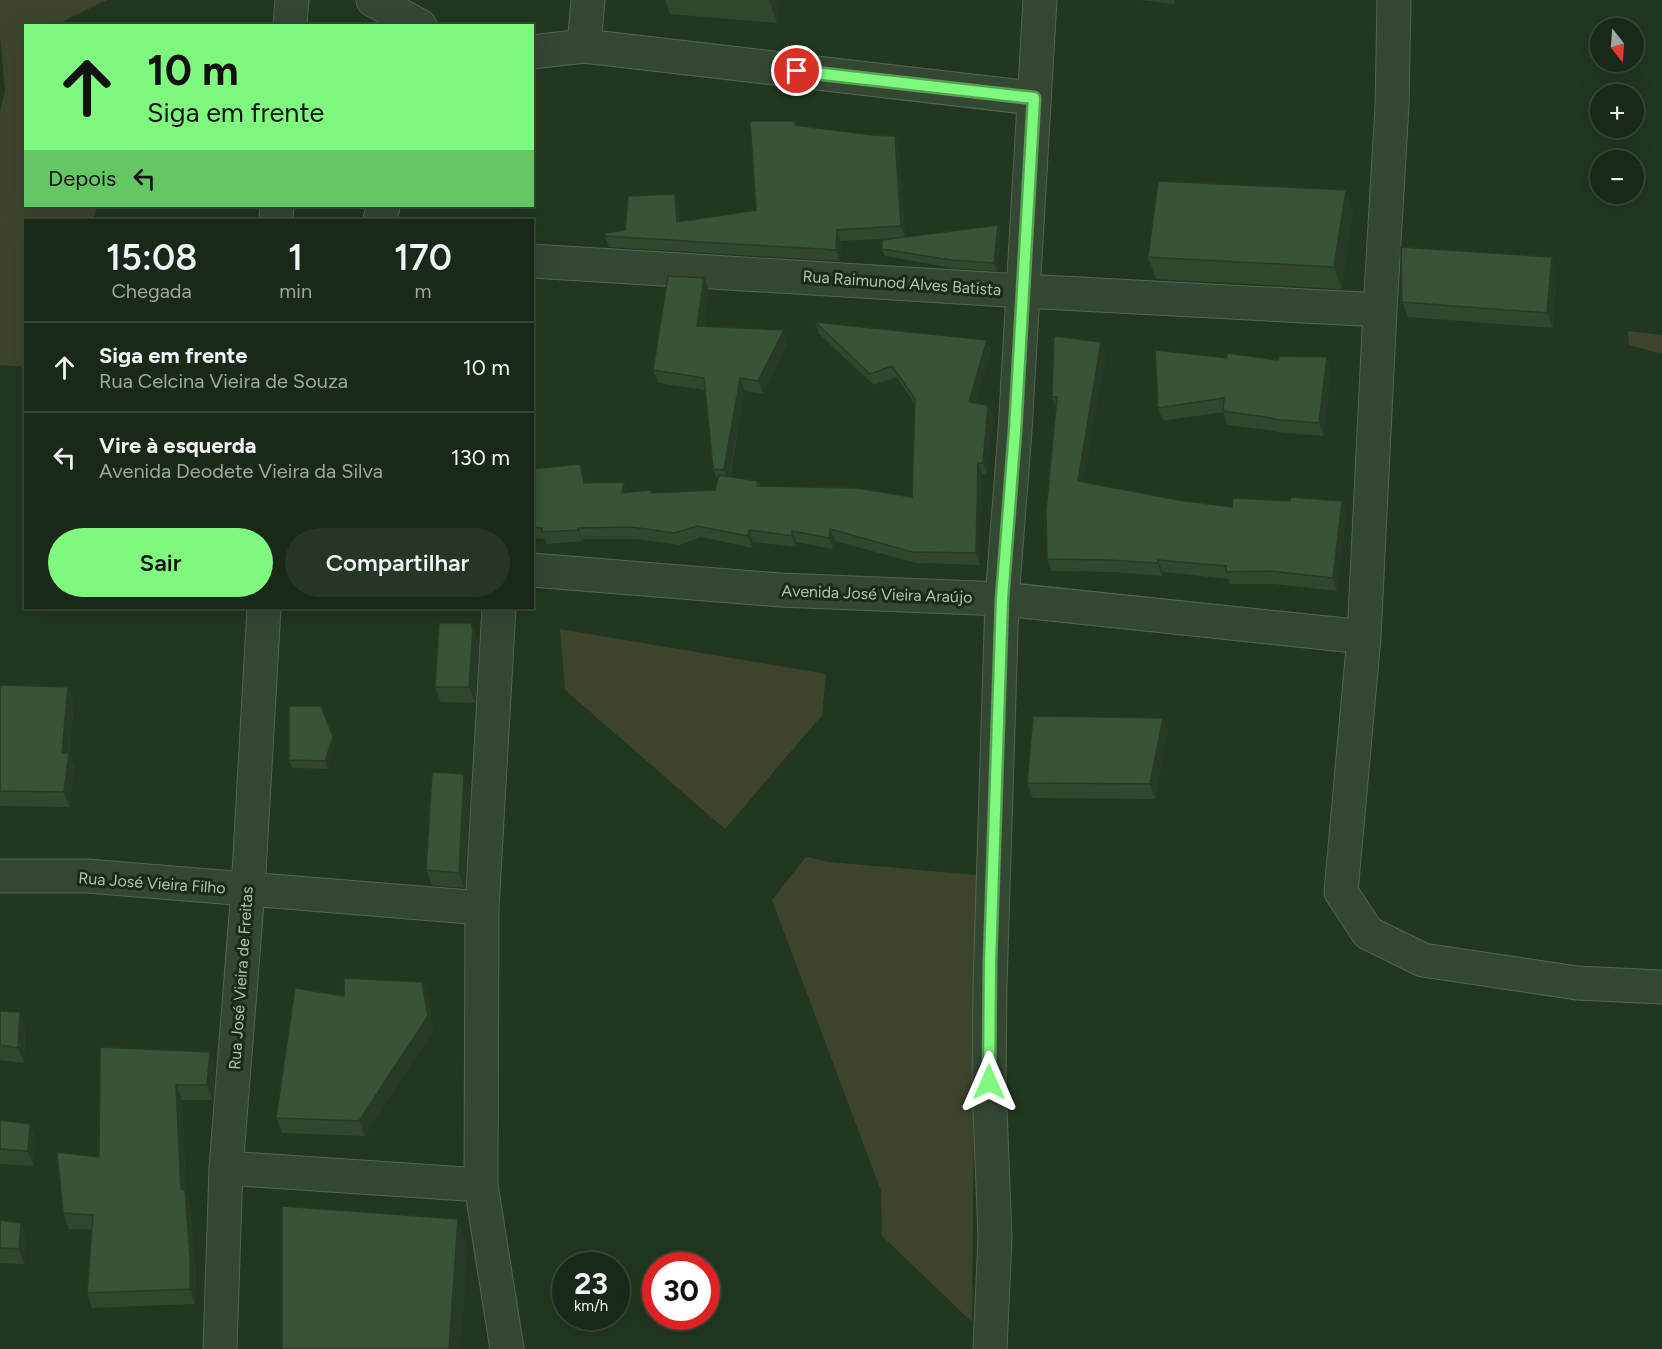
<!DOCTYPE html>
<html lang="pt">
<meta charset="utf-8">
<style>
body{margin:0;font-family:Figtree,sans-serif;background:#263524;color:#f1f3f6;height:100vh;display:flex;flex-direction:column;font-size:22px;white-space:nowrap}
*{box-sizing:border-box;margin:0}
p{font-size:20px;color:#9fa6a1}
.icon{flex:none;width:33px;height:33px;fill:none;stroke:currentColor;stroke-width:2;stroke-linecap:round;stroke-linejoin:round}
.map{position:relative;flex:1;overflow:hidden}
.side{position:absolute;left:24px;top:219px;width:510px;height:390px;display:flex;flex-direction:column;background:#192917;border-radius:0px;box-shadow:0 6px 24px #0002,0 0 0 2px #374536}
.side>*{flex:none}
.top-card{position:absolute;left:24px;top:24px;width:510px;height:183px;border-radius:0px;box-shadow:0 6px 24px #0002,0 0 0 2px #374536;background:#7ff97d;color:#111;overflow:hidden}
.needle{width:39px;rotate:163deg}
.controls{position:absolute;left:1590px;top:18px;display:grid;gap:12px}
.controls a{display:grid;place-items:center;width:54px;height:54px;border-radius:50%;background:#192917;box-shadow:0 6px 24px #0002,0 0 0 2px #374536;font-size:30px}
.speed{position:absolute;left:552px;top:1252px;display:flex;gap:12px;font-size:30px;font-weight:700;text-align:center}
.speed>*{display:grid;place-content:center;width:78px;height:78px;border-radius:50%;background:#192917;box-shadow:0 6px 24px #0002,0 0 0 2px #374536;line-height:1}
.speed small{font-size:15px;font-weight:400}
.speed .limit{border:9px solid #d22;background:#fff;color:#111}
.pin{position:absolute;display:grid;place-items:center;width:51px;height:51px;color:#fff;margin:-26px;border:3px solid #fff;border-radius:50%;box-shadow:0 2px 6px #0007}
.me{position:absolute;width:66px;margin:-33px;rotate:0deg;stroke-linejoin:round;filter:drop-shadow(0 0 4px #0008)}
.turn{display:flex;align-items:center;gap:21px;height:126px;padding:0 24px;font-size:27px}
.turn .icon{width:78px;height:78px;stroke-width:2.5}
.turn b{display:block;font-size:42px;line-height:51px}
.then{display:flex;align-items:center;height:57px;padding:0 24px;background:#0003;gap:12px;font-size:22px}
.eta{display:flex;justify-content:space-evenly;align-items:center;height:102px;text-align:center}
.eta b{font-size:36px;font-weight:600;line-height:42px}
.cta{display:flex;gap:12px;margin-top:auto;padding:12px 24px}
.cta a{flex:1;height:69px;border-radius:36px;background:#7ff97d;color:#111;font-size:24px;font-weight:600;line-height:69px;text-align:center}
.cta a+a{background:#263524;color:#f1f3f6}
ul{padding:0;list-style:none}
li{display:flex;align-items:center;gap:18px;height:90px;padding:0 24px;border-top:2px solid #374536}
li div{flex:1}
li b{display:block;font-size:22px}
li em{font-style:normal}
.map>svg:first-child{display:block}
.green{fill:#3e442c}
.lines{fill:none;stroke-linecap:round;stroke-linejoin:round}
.minor-casing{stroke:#516550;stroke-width:35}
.minor{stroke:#344733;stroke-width:33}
.wall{fill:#30472e}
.shaded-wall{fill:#273a26}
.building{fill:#385336;stroke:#273a26;stroke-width:1.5}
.route-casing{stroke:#53a251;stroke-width:15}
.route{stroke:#7ff97d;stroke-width:10}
.labels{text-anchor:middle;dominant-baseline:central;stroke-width:6;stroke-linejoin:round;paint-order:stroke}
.street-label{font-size:16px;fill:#adc4ad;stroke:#192c18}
</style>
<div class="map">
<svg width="1662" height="1349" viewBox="0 0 1662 1349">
<rect width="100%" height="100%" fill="#21371f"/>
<path class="green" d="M0 0H107L64 21 65 25 26 26V206H98L93 220H26L25 367 0 365V111L5 91 0 35Z
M1628 331 1662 335V354L1629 345Z
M560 629 826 674 822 715 725 829 565 690Z
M806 857 829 862 976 875 972 1322 882 1236 881 1191 772 900Z"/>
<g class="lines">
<defs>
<path id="minor" d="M373 0 420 26
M1394 0 1392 106 1380 310 1364 637 1341 892 1368 933 1423 960 1577 983 1662 987
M290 26 292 0
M584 46 1033 98
M532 52 584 46 588 0
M276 220 277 206
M380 220 383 206
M532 261 1023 291 1380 310
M532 570 780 590 1002 599 1364 637
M499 608 482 908 481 1185 507 1349
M0 876H87L482 908
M226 1168 481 1185
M220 1349 226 1168 248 890 264 608
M990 1349 995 1238 989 1082 990 985 1002 599 1015 431 1040 0"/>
</defs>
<use href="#minor" class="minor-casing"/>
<use href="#minor" class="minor"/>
</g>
<path class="wall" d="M665 0H780L777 23 670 14Z
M1140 0H1175L1174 4Z
M795 121 797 126 872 135 895 136 899 147 905 237 998 225 1000 232 997 271 953 268 885 256 882 249 897 238 841 241 840 261 609 247 605 236 625 230 679 205 680 221 756 210Z
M1346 190 1353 212 1342 289 1156 279 1148 257Z
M1552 257 1557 272 1553 328 1408 317 1402 302Z
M709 291 704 327 788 343 763 394 745 391 730 477 758 481 760 486 912 497 915 404 896 377 874 385 819 334 815 322 991 351 976 403 993 416 987 475 982 474 980 565 916 563 835 541 833 549 796 542V547L753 542 752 548 701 537 680 545 635 539H582V541L547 544 545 539 532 538V469L580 464 586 483 624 482 627 492 651 490 652 493 715 490 718 481 713 469 705 390 658 383 653 370Z
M1101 342 1106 355 1084 482 1178 500 1232 507 1290 501H1342L1347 514 1337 591 1274 584H1230L1228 579 1163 572 1162 576 1112 572 1052 571 1047 559 1056 409 1052 397Z
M1227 358 1331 370 1324 436 1276 432V431L1227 425 1223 412 1163 421 1158 408Z
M471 623 477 638 478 645 475 703 441 702 435 687Z
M0 685 68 687 74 702 69 753 75 768 69 807 0 806Z
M1163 718 1168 733 1155 799 1033 798 1027 783Z
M335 744 328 769 292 768 289 760Z
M470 789 464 888 432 885 426 870Z
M422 982 428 997 433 1031 365 1136 282 1133 276 1118Z
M0 1011 25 1027 24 1063 0 1060Z
M210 1052 215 1067 213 1100H182L186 1193 190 1205 196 1272 195 1304 92 1308 87 1293 92 1229H69L63 1213 99 1157Z
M0 1120 36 1139 34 1166 0 1164Z
M0 1220 27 1239 24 1264 0 1263Z"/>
<path class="shaded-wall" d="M769 0H780L777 23Z
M895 136 899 147 905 237 901 226Z
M1346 190 1353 212 1342 289 1334 267Z
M675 194 679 205 681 233 677 222Z
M998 225 1000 232 997 271 994 263Z
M837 230 841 241 840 261 836 250Z
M1552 257 1557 272 1553 328 1547 313Z
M704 278 709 291 702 339 697 326Z
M784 330 788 343 763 394 758 381Z
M987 340 991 351 973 413 969 402Z
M1101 342 1106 355 1082 493 1078 481Z
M1327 357 1331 370 1324 436 1319 423Z
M740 378 745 391 728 482 724 470Z
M988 405 993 416 987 475 983 463Z
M978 463 982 474 980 565 976 553Z
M580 464 584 475 588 495 584 483Z
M624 482 628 494 622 493Z
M1342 501 1347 514 1337 591 1333 578Z
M578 528 582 539V541L578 530Z
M830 529 835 541 833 549 829 538Z
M749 530 753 542 752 548 748 536Z
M792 531 796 542V547L792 536Z
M1158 560 1163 572 1162 576 1158 563Z
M471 623 477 638 478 645 475 703 469 687Z
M68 687 74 702 67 767 69 753 75 768 69 807 64 792 62 753Z
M1163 718 1168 733 1155 799 1150 784Z
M333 737 335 744 328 769 325 761Z
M464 774 470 789 464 888 459 873Z
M422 982 428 997 433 1031 365 1136 359 1121Z
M20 1012 25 1027 24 1063 18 1048Z
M210 1052 215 1067 213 1100 207 1085Z
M176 1085 182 1100 186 1193 190 1205 196 1272 195 1304 190 1289 181 1189Z
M30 1124 36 1139 34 1166 28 1151Z
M458 1219 468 1247 461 1349H449Z
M21 1223 27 1239 24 1264 19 1249Z"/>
<path class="building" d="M750 121H795V125L872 135 895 136 901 226 837 230 836 250 605 236V233L625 230 628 196 675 194 677 222 756 210Z
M1158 181 1346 190 1334 267 1148 257Z
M998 225 994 263 951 260 882 249V240Z
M1401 247 1552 257 1547 313 1402 302Z
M668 276 704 278 697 326 784 330 758 381 740 378 724 470 713 469 704 378 653 370Z
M815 322 987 340 969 402 988 405 983 463H978L976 553 912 552 830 529 829 538 792 531V536L749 530 748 536 697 526 675 533 631 527 578 528V530L542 532V528L532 527V469L580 464 584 483 624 482 622 493 651 490V493L715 490 719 475 758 481 757 486 857 488 912 497 915 399 892 366 870 374Z
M1054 336 1101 342 1078 481 1178 500 1232 507 1233 498 1290 501 1291 497 1342 501 1333 578 1269 571 1226 572V566L1158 560V563L1107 560 1047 559 1046 511 1057 397H1052Z
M1155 350 1227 358V353L1278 360 1279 356 1327 357 1319 423 1272 419V418L1223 411 1224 398 1158 408Z
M439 623H471L473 630 469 687H435Z
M0 685 68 687 62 753H69L64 792 0 791Z
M289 706H321L333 737 325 761 289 760Z
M1033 716 1163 718 1150 784 1027 783Z
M432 772 464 774 459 873 426 870Z
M344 978 422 982 428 1016 359 1121 276 1118 295 988 344 996Z
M0 1011 20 1012 18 1048 0 1045Z
M100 1047 210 1052 207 1085H176L181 1189 185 1190 190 1257V1289L87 1293 93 1215 63 1213 57 1152 99 1157Z
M0 1120 30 1124 28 1151 0 1149Z
M282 1206 458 1219 449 1349H282Z
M0 1220 21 1223 19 1249 0 1248Z"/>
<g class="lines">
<defs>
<path id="route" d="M797 71 1034 98 1015 431 1002 599 990 962 989 1082"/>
</defs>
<use href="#route" class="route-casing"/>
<use href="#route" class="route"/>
</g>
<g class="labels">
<g class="street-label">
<text transform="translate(902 283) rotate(4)">Rua Raimunod Alves Batista</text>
<text transform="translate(877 594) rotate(2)">Avenida José Vieira Araújo</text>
<text transform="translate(152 883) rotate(4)">Rua José Vieira Filho</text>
<text transform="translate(241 978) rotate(-86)">Rua José Vieira de Freitas</text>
</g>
</g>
</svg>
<div class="controls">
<a><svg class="needle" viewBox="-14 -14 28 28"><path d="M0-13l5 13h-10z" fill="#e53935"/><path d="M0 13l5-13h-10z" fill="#9fa6a1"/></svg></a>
<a>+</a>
<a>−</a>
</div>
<div class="speed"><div>23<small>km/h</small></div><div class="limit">30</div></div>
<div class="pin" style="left:797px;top:71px;background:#d93025"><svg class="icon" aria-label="arrive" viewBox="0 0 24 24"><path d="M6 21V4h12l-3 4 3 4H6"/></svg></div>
<svg class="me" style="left:989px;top:1082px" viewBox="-20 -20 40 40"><path d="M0-17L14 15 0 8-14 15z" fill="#7ff97d" stroke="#fff" stroke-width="4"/></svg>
<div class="top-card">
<div class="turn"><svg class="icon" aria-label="ahead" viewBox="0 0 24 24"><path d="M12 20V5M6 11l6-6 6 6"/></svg><div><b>10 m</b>Siga em frente</div></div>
<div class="then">Depois<svg class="icon" aria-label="left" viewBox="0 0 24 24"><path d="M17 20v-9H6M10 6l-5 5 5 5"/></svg></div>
</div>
<section class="side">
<div class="eta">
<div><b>15:08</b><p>Chegada</p></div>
<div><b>1</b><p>min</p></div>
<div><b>170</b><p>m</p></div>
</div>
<ul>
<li><svg class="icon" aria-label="ahead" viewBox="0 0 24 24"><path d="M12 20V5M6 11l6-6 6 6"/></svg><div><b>Siga em frente</b><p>Rua Celcina Vieira de Souza</p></div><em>10 m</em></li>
<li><svg class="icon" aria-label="left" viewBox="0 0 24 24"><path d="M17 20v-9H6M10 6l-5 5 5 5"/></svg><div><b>Vire à esquerda</b><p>Avenida Deodete Vieira da Silva</p></div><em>130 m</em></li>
</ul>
<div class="cta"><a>Sair</a><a>Compartilhar</a></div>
</section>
</div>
